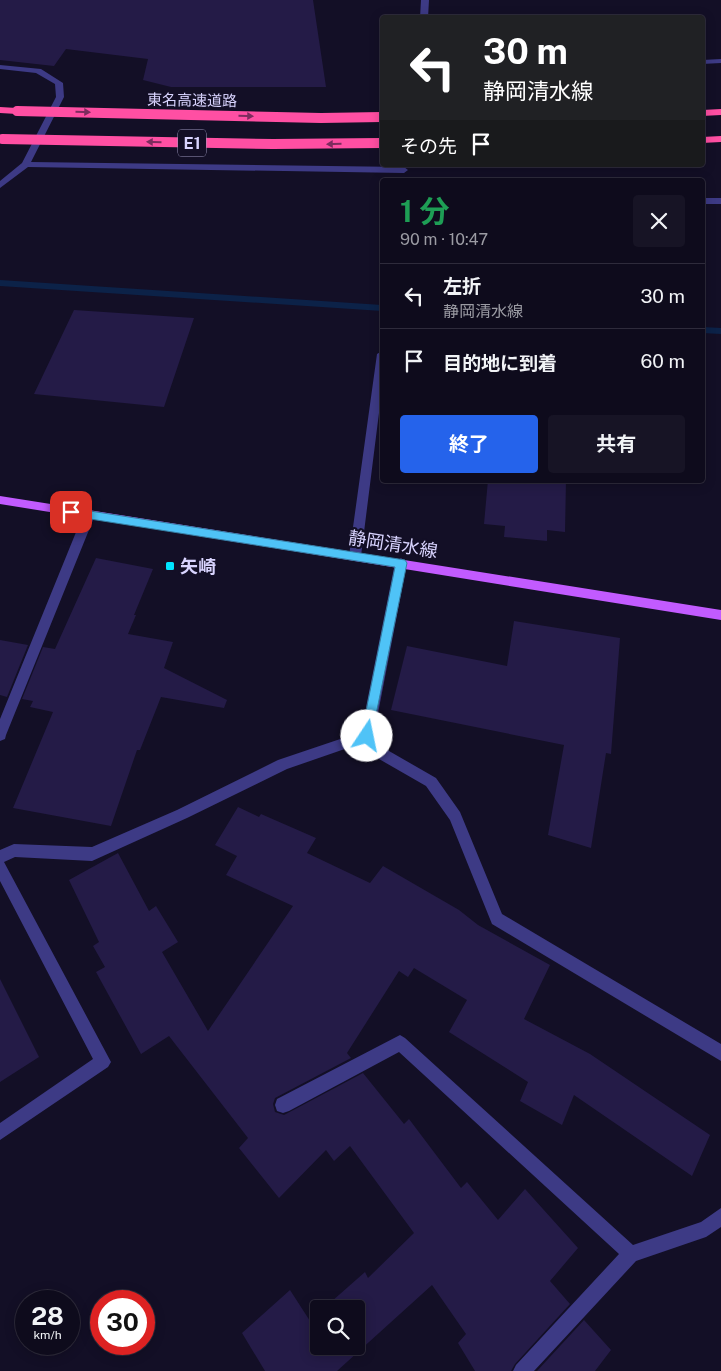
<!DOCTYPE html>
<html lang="ja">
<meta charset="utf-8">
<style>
body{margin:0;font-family:"Public Sans","Noto Sans JP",sans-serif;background:#171425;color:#f1f3f6;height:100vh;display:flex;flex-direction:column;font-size:19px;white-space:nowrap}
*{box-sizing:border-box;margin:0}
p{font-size:16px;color:#9b9ba3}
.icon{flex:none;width:28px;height:28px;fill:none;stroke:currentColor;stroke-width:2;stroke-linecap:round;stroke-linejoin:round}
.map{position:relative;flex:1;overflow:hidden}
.sheet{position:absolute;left:380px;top:178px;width:325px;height:305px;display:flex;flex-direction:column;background:#0e0b1c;border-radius:5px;box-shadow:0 2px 12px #0003,0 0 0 1px #2e2b3b}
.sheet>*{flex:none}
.guide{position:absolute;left:380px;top:15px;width:325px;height:152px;border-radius:5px;box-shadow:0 2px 12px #0003,0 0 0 1px #2e2b3b;background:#202124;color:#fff;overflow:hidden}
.buttons{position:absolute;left:310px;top:1300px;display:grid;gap:10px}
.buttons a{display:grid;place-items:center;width:55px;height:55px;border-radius:5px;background:#0e0b1c;box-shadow:0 2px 12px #0003,0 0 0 1px #2e2b3b;font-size:25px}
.speed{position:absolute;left:15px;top:1290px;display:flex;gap:10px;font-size:25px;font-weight:700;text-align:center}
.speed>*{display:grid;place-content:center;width:65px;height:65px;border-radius:50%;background:#0e0b1c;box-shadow:0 2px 12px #0003,0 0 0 1px #2e2b3b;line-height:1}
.speed small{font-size:12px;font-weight:400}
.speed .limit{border:8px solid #d22;background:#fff;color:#111}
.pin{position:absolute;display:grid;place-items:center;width:42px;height:42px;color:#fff;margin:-21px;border-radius:10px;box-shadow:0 2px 8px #0006}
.me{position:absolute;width:55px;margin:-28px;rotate:11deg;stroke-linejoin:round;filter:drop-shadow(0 0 4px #0008)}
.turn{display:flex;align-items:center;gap:18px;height:105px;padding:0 20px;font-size:22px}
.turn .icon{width:65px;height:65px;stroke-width:2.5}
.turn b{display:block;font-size:35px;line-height:42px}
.then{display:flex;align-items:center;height:48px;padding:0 20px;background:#0003;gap:10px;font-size:19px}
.round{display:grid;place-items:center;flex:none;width:52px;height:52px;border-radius:5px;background:#171425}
.summary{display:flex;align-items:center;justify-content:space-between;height:85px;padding:0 20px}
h1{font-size:30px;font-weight:700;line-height:38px;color:#1e9e55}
.action{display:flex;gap:10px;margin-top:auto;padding:10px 20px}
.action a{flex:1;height:58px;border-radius:5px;background:#2563eb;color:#fff;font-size:20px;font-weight:700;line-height:58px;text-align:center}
.action a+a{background:#171425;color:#f1f3f6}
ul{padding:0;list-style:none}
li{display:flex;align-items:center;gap:15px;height:65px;padding:0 20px;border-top:1px solid #2e2b3b}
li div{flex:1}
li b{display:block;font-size:19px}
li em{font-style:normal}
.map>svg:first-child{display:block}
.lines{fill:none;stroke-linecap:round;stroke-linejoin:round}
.stream{fill:#0c2248;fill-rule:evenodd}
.building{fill:#241b47}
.street{fill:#3d3a85;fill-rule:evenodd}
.primary{fill:#c25bff;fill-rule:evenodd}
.highway{fill:#ff4fa3;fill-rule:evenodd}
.highway-bridge{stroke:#ff4fa3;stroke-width:10}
.oneway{fill:#7d2c5e}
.route{fill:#4fc3f7;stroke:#337fa1}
.poi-dot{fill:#00e5ff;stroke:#130f26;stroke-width:2}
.labels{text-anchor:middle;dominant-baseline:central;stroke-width:4.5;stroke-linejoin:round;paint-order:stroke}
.far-street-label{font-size:15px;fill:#d9d4ff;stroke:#130f26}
.shield{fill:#130f26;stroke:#9e99be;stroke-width:1}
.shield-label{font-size:16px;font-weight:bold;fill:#d9d4ff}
.street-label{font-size:18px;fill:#d9d4ff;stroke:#130f26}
.poi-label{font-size:18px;font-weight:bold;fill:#d9d4ff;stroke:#130f26;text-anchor:start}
</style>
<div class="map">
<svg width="721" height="1371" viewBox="0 0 721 1371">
<rect width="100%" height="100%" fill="#130f26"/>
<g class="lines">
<path class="stream" d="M0 280 382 305V311L0 286Z
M702 327 721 328V334L702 333Z"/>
</g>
<path class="building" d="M0 0H313L326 87H171L143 80 148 59 66 49 54 66 0 60Z
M74 310 194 318 164 407 34 394Z
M488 480H566L565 532 547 530V541L504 537 505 526 484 524Z
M96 558 153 569 134 615H136L128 634 173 642 164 668 227 700 224 708 161 697 140 750H137L111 826 13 808 53 712 30 707 33 701 22 699 43 647 55 649Z
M514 621 620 638 611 754 606 753 591 848 548 835 564 745 391 710 407 646 507 666Z
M0 640 28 645 7 697 0 695Z
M238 807 259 817 261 814 316 838 307 853 370 883 383 866 459 910 478 925 550 965 524 1019 590 1054 710 1135 692 1176 574 1095 562 1125 520 1101 528 1082 449 1032 467 1000 414 968 408 977 399 971 347 1053 351 1058 275 1098 273 1104 275 1112 284 1115 363 1073 404 1124 409 1119 461 1188 467 1182 498 1220 525 1189 578 1248 550 1281 570 1304 515 1364 511 1371H475L458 1343 466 1334 432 1285 337 1371H265L242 1333 290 1290 310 1321 319 1313V1346H356V1309H323L365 1272 368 1278 414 1233 350 1146 334 1161 326 1150 279 1198 239 1148 248 1138 169 1036 141 1054 96 972 105 967 93 946 99 942 69 880 118 853 149 911 156 906 178 942 162 952 208 1031 293 906 226 875 237 856 215 845Z
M0 979 39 1057 0 1082Z
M584 1320 611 1350 595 1371H537Z"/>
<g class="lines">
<path class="street" d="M421 0H429L428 18H420Z
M721 59V63L702 64V60Z
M0 65 41 69 63 83 64 97 31 162 404 167 408 170 404 173 28 167 0 188V181L22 163 56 97 55 84 36 73 0 69Z
M702 198H721V204H702Z
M382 351V389L361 556 355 561 349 556 377 354Z
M89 511 95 515 6 735 5 739 0 741V719L83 515Z
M401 558 407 563 374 734 389 751 436 778 460 812 502 914 721 1044V1061L492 924 450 820 426 786 379 759 365 742 287 769 187 818 92 861 15 857 4 862 111 1062 108 1067 0 1140V1123L93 1059 0 881V850L14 844 92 847 177 810 278 760 361 732 395 563Z
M400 1035 405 1038 633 1245 701 1222 721 1208V1227L706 1237 636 1261 534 1371H513L516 1365 619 1254 399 1052 289 1111 283 1113 277 1111 275 1105 277 1099Z"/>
<path class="primary" d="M0 496 721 610V620L0 504Z"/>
<path class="highway" d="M0 107 17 108 22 111 17 114 0 113Z
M721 109V115L702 116V110Z
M721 136V142L702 143V137Z"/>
<path class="highway-bridge" d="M17 111 321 118 382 117
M2 139 273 144 382 143"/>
</g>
<defs><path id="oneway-solid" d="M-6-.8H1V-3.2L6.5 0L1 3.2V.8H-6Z" transform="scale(1.25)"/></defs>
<g class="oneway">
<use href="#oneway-solid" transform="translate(83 112) rotate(1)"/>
<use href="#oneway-solid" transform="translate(246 116) rotate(1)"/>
<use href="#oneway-solid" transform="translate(154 142) rotate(-179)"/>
<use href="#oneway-solid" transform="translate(334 144) rotate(179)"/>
</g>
<path class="route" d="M71 508 405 560 407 563 371 739 367 741 363 739 361 736 395 567 71 516 66 512Z"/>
<rect class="poi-dot" x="165" y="561" width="10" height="10" rx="2.5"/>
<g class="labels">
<g class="far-street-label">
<text transform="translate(192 100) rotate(1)">東名高速道路</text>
</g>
<rect class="shield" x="178" y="129.5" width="28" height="27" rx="4"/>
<g class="shield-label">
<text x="192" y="143">E1</text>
</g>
<g class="street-label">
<text transform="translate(393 544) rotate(9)">静岡清水線</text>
</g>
<g class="poi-label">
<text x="180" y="566">矢崎</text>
</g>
</g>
</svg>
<div class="buttons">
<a><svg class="icon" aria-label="search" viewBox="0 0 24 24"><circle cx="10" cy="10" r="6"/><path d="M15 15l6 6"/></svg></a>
</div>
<div class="speed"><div>28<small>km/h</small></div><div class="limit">30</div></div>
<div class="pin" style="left:71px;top:512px;background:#d93025"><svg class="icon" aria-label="arrive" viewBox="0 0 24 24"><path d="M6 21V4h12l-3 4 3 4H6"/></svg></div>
<svg class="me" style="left:367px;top:736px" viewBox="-20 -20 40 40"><circle r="19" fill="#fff"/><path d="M0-13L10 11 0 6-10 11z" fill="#4fc3f7"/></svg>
<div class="guide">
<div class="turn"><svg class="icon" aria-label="left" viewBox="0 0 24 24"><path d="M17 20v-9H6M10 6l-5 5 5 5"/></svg><div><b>30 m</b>静岡清水線</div></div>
<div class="then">その先<svg class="icon" aria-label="arrive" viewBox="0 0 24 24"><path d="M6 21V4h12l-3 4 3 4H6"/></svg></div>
</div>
<section class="sheet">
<div class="summary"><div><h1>1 分</h1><p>90 m · 10:47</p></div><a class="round"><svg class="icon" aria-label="close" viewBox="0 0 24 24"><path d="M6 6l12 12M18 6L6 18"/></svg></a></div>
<ul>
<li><svg class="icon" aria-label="left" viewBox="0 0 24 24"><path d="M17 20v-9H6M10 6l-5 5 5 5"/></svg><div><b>左折</b><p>静岡清水線</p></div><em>30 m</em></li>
<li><svg class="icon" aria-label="arrive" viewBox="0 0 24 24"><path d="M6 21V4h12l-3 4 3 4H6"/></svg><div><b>目的地に到着</b></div><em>60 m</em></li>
</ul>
<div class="action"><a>終了</a><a>共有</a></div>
</section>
</div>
